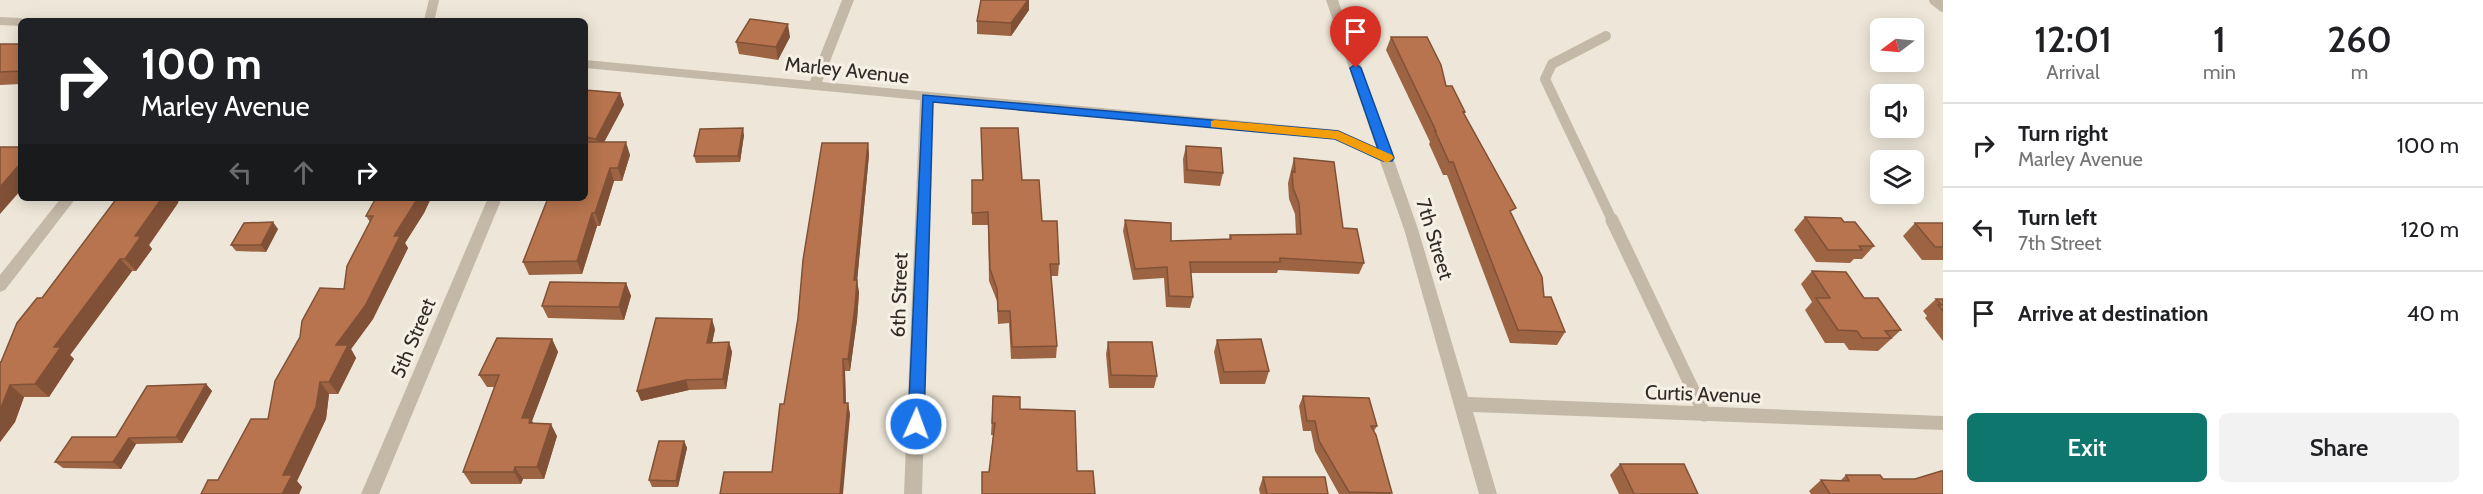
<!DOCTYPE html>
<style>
body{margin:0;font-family:Cabin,sans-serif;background:#f2f2f2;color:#202124;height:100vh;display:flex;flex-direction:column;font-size:22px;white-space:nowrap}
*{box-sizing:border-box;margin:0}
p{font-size:20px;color:#757577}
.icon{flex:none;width:33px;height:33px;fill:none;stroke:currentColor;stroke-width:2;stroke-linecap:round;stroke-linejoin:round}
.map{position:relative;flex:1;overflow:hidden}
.sheet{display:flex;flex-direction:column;background:#fff;width:540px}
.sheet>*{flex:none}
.guide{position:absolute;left:18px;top:18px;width:570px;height:183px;border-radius:9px;box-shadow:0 3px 15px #0003;background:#202124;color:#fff;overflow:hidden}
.needle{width:39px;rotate:254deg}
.controls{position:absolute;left:1870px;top:18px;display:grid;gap:12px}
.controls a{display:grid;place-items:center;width:54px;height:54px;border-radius:9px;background:#fff;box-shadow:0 3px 15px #0003;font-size:30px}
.pin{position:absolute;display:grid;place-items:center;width:51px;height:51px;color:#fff;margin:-62px -26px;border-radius:50% 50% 50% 0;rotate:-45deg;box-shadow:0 0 6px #0007}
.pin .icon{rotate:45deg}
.me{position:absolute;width:66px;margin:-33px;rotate:2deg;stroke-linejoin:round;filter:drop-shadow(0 0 4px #0008)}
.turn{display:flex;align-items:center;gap:21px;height:126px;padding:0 24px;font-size:27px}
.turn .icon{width:78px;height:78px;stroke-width:2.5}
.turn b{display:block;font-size:42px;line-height:51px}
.lanes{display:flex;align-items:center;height:57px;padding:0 24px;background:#0003;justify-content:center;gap:30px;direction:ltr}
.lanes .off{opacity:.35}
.eta{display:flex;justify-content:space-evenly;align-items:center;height:102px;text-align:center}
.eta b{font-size:36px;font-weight:600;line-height:42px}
.button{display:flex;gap:12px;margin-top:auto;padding:12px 24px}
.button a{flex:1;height:69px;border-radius:9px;background:#0f766e;color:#fff;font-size:24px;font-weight:600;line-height:69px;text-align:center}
.button a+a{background:#f2f2f2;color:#202124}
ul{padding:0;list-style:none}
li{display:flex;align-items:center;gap:18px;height:84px;padding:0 24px;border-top:2px solid #e0e0e0}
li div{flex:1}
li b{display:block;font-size:22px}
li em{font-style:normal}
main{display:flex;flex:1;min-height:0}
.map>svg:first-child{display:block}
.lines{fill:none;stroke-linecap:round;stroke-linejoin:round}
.lane-far1{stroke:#c4b8a7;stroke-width:10}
.lane{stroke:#c4b8a7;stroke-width:13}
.street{fill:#c4b8a7;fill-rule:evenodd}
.wall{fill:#9d6443}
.shaded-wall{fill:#805137}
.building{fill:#b7744e;stroke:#805137;stroke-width:1.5}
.route{fill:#1a73e8;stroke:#114b97;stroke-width:1.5}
.slow{fill:#f59e0b}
.labels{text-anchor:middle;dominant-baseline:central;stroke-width:6;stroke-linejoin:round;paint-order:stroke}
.street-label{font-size:20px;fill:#322b27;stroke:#f6f0e5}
</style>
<main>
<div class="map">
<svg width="1943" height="494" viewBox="0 0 1943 494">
<rect width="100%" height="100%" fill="#eee7d9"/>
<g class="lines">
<path class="lane-far1" d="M1934 0 1943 7
M429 21 434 0
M1606 36 1552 64 1545 79 1613 222"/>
<path class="lane" d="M1612 220 1705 415"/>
<path class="street" d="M842 0H854L822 82 1338 130 1376 147 1326 0H1338L1418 229 1468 397 1943 416V430L1473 412 1497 494H1479L1404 229 1380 161 1336 139 933 101 922 494H904L920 100 585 68V60L810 81Z
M0 17 21 18 26 21H21V26L0 25Z
M61 198H76L5 290 0 292V275Z
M488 198H502L379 494H361Z"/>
</g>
<path class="wall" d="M981 0H1029V10L1011 36 977 34V21Z
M790 37 778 60 739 54 736 42Z
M1391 37 1446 86 1465 112 1464 114 1512 215 1544 297 1565 332 1557 345 1510 343 1447 175H1443L1429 144 1430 142 1386 50Z
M0 44H21V84L0 85Z
M585 90 620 93 624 105 604 142 630 155 622 181H614L600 226H597L582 274 529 275 523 262 585 198Z
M981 128 1022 180 1042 221 1059 264 1058 276H1051L1057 346 1056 358 1011 359 1009 323 998 324 997 301 989 281 988 225H972V180H982Z
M744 135 740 162 696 163 694 156Z
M868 143 869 155 857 280 859 293 857 320 850 371H845L846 403H848L850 415 772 472 784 404Z
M1186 146 1223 173 1220 186 1184 183 1183 159Z
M1294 158 1343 228 1364 263 1359 274 1278 270 1277 273H1191L1193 297 1190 308 1166 307 1164 278 1133 280 1123 231 1125 220 1171 241 1229 239 1230 235 1296 234 1295 214 1289 199 1288 183Z
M117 198H179L178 203 149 245 152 249 136 271H132L70 355 74 359 49 397H24L15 422 0 442V362H1L42 298Z
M376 198H431L424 213 405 243 408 248 373 319 351 349 356 358 338 394H329L326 419 297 481 302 487 299 494H201L218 480 268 419 344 289 370 222 366 216Z
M1805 217 1844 222 1874 246 1862 259H1854L1850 263 1816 262 1794 230Z
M1915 223H1943V260H1922L1903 236Z
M278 229 266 252 236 251 231 245Z
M1812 271 1864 298 1901 330 1878 351 1849 350 1844 343H1825L1805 310 1812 302 1801 284Z
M626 283 631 296 624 320 548 318 542 306Z
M1936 299H1943V341L1925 318 1927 316 1923 311Z
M715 329 712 343 729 342 732 352 726 389 689 390 641 401Z
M552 339 558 352 532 421 533 423 557 436 544 479H523L521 484H471L463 472 495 387H487L479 375Z
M1217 340 1269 371 1265 384H1220L1214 352Z
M1108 342 1157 376 1154 388H1109L1106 354Z
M206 384 212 391 182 443 136 444 121 469 63 468 55 462 116 437Z
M993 396 1020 409 1077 471 989 472 993 435H991Z
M1303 396 1377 426 1374 431 1391 494H1339L1315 451 1311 431H1303L1299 406Z
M684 441 687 448 678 487H652L649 480Z
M1620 464 1698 494H1619L1610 475Z
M1846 475 1883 479H1915L1943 494H1811L1809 491 1821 480 1840 481Z
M1263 477 1328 494H1260L1259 489Z"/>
<path class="shaded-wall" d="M1028 0H1029V10L1011 36V23Z
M788 24 790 37 778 60 776 47Z
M620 93 624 105 600 150 596 139Z
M743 128 744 135 740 162 738 156Z
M626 142 630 155 622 181 618 168Z
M868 143 869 155 856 293 854 280Z
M21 163V190L0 214V187Z
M610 168 614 181 600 226 595 213Z
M162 198H179L178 203 149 245 152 249 136 271 125 259 135 236Z
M418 198H431L424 213 405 243 408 248 373 319 351 349 356 358 338 394 329 382 336 345 394 236Z
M592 213 597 226 582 274 577 261Z
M273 222 278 229 266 252 261 245Z
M120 259 132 271 70 355 74 359 49 397 35 384 54 347Z
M857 280 859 293 857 320 850 371 848 359Z
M626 283 631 296 624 320 619 307Z
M712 319 715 329 710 353 707 343Z
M552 339 558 352 532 421 537 430 522 418Z
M729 342 732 352 726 389 723 379Z
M843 359 845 371 846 415 844 403Z
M686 380 689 390 641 401 637 391Z
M320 382 329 394 326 419 297 481 302 487 299 494H282L283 475Z
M206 384 212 391 182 443 176 437Z
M10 385 24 397 15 422 0 442V410Z
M848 403 850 415 843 494H840Z
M551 424 557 436 544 479 537 467Z
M129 438 136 444 121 469 113 462Z
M684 441 687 448 678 487 676 481Z
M515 467 523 479 521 484 514 472Z"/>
<path class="building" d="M981 0H1028L1011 23 977 21Z
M750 19 788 24 776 47 736 42Z
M1391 37H1427L1441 65 1446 86H1452L1465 112H1463L1516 208 1510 211 1542 277 1544 297H1551L1565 332 1518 330 1453 162H1449L1435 131H1436Z
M0 44H21V71L0 72Z
M585 90 620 93 596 139 585 137Z
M743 128 738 156H694L700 129Z
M981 128H1018L1022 180H1039L1042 221H1057L1059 264H1050L1057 346 1012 347 1010 311H998L997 289 990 269 988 212 972 213V180H983Z
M585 142H626L618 168H610L595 213H592L577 261 523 262 548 198H585Z
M822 143H868L854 280H857L855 307 848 359H843L844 403H848L840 494H720L724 472H772L780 404H784L798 318 803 260Z
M1186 146 1221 148 1223 173 1187 170Z
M0 147H21V163L0 187Z
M1294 158 1334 162 1343 228 1357 229 1364 263 1280 258V262H1190L1193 297 1169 296 1167 267 1135 269 1125 220 1171 223V241L1231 239 1230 235 1301 234 1299 203 1293 188 1292 171 1295 172Z
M117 198H162L135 236H141L125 259H120L54 347H61L35 384 10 385 0 410V362H1L17 323 37 298H42Z
M376 198H418L394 236H400L365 306 336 345H348L329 382H320L316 407 283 475H292L282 494H201L208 480H218L251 419H268L275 381 300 337 302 321 320 288 344 289 347 266 373 216H366Z
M1805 217 1841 218 1844 222H1855L1874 246H1859L1862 250H1828Z
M273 222 261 245H231L244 223Z
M1915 223H1943V247H1935Z
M1812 271 1846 272 1864 298H1878L1901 330 1885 331 1891 338H1862L1857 331 1838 330 1816 298H1830Z
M550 282 626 283 619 307 542 306Z
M1936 299H1943V311L1938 305H1942Z
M656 318 712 319 707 343 729 342 723 379 686 380 637 391Z
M497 338 552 339 522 418H530L529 423 551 424 537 467H515L514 472H463L499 375H479Z
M1261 339 1269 371 1224 372 1217 340Z
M1108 342H1152L1157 376 1111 375Z
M206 384 176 437 129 438 113 462H55L72 437H116L147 386Z
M993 396 1020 397V409L1075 411 1077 471H1093L1095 494H982V472H989L995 423H992Z
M1303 396 1369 398 1377 426H1371L1376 435 1392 493 1349 492 1319 441 1315 421H1307Z
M659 441H684L676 481 649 480Z
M1620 464H1684L1698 494H1634Z
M1941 471H1943V494H1830L1821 480 1849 481 1846 475H1880L1883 479H1915Z
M1263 477H1325L1328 494H1267Z"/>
<path class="route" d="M1356 64 1361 68 1394 158 1392 161H1383L1335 139 933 102 924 424 921 429 916 431 910 429 908 424 923 95 1338 131 1378 149 1350 68Z"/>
<path class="slow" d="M1215 120 1338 131 1392 155 1394 158 1387 163 1383 161 1335 139 1211 127V121Z"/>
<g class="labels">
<g class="street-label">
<text transform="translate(847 70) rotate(6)">Marley Avenue</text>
<text transform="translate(1435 239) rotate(73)">7th Street</text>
<text transform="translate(899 295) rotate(-88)">6th Street</text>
<text transform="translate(413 338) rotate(-67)">5th Street</text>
<text transform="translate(1703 394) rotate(2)">Curtis Avenue</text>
</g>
</g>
</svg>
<div class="controls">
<a><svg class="needle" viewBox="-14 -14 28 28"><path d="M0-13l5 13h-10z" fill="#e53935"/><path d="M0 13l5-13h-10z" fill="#757577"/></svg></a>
<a><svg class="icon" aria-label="sound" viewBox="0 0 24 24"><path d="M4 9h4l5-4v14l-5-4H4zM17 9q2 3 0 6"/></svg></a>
<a><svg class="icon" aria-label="layers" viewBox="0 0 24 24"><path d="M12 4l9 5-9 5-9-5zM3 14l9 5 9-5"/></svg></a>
</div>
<div class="pin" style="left:1356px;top:68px;background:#d93025"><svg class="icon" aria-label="arrive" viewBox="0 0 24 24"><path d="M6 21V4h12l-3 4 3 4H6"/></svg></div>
<svg class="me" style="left:916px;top:424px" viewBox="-20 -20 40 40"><circle r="17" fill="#1a73e8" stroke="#fff" stroke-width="3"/><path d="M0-11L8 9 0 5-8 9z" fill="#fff"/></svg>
<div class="guide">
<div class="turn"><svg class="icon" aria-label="right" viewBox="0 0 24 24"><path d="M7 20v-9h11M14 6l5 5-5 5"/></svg><div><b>100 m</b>Marley Avenue</div></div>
<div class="lanes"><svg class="icon off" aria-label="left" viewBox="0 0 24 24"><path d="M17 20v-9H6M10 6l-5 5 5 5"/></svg><svg class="icon off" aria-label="ahead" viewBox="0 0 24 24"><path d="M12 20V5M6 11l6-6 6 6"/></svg><svg class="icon" aria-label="right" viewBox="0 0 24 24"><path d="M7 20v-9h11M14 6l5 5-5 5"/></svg></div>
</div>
</div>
<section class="sheet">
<div class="eta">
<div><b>12:01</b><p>Arrival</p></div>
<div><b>1</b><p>min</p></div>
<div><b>260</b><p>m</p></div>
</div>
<ul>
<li><svg class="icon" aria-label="right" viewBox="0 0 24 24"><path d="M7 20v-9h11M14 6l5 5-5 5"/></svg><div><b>Turn right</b><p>Marley Avenue</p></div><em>100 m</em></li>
<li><svg class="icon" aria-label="left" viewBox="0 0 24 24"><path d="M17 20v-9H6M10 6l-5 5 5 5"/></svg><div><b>Turn left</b><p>7th Street</p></div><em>120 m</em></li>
<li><svg class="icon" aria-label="arrive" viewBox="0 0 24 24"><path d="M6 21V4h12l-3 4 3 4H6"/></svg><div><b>Arrive at destination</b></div><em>40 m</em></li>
</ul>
<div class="button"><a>Exit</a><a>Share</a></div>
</section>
</main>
